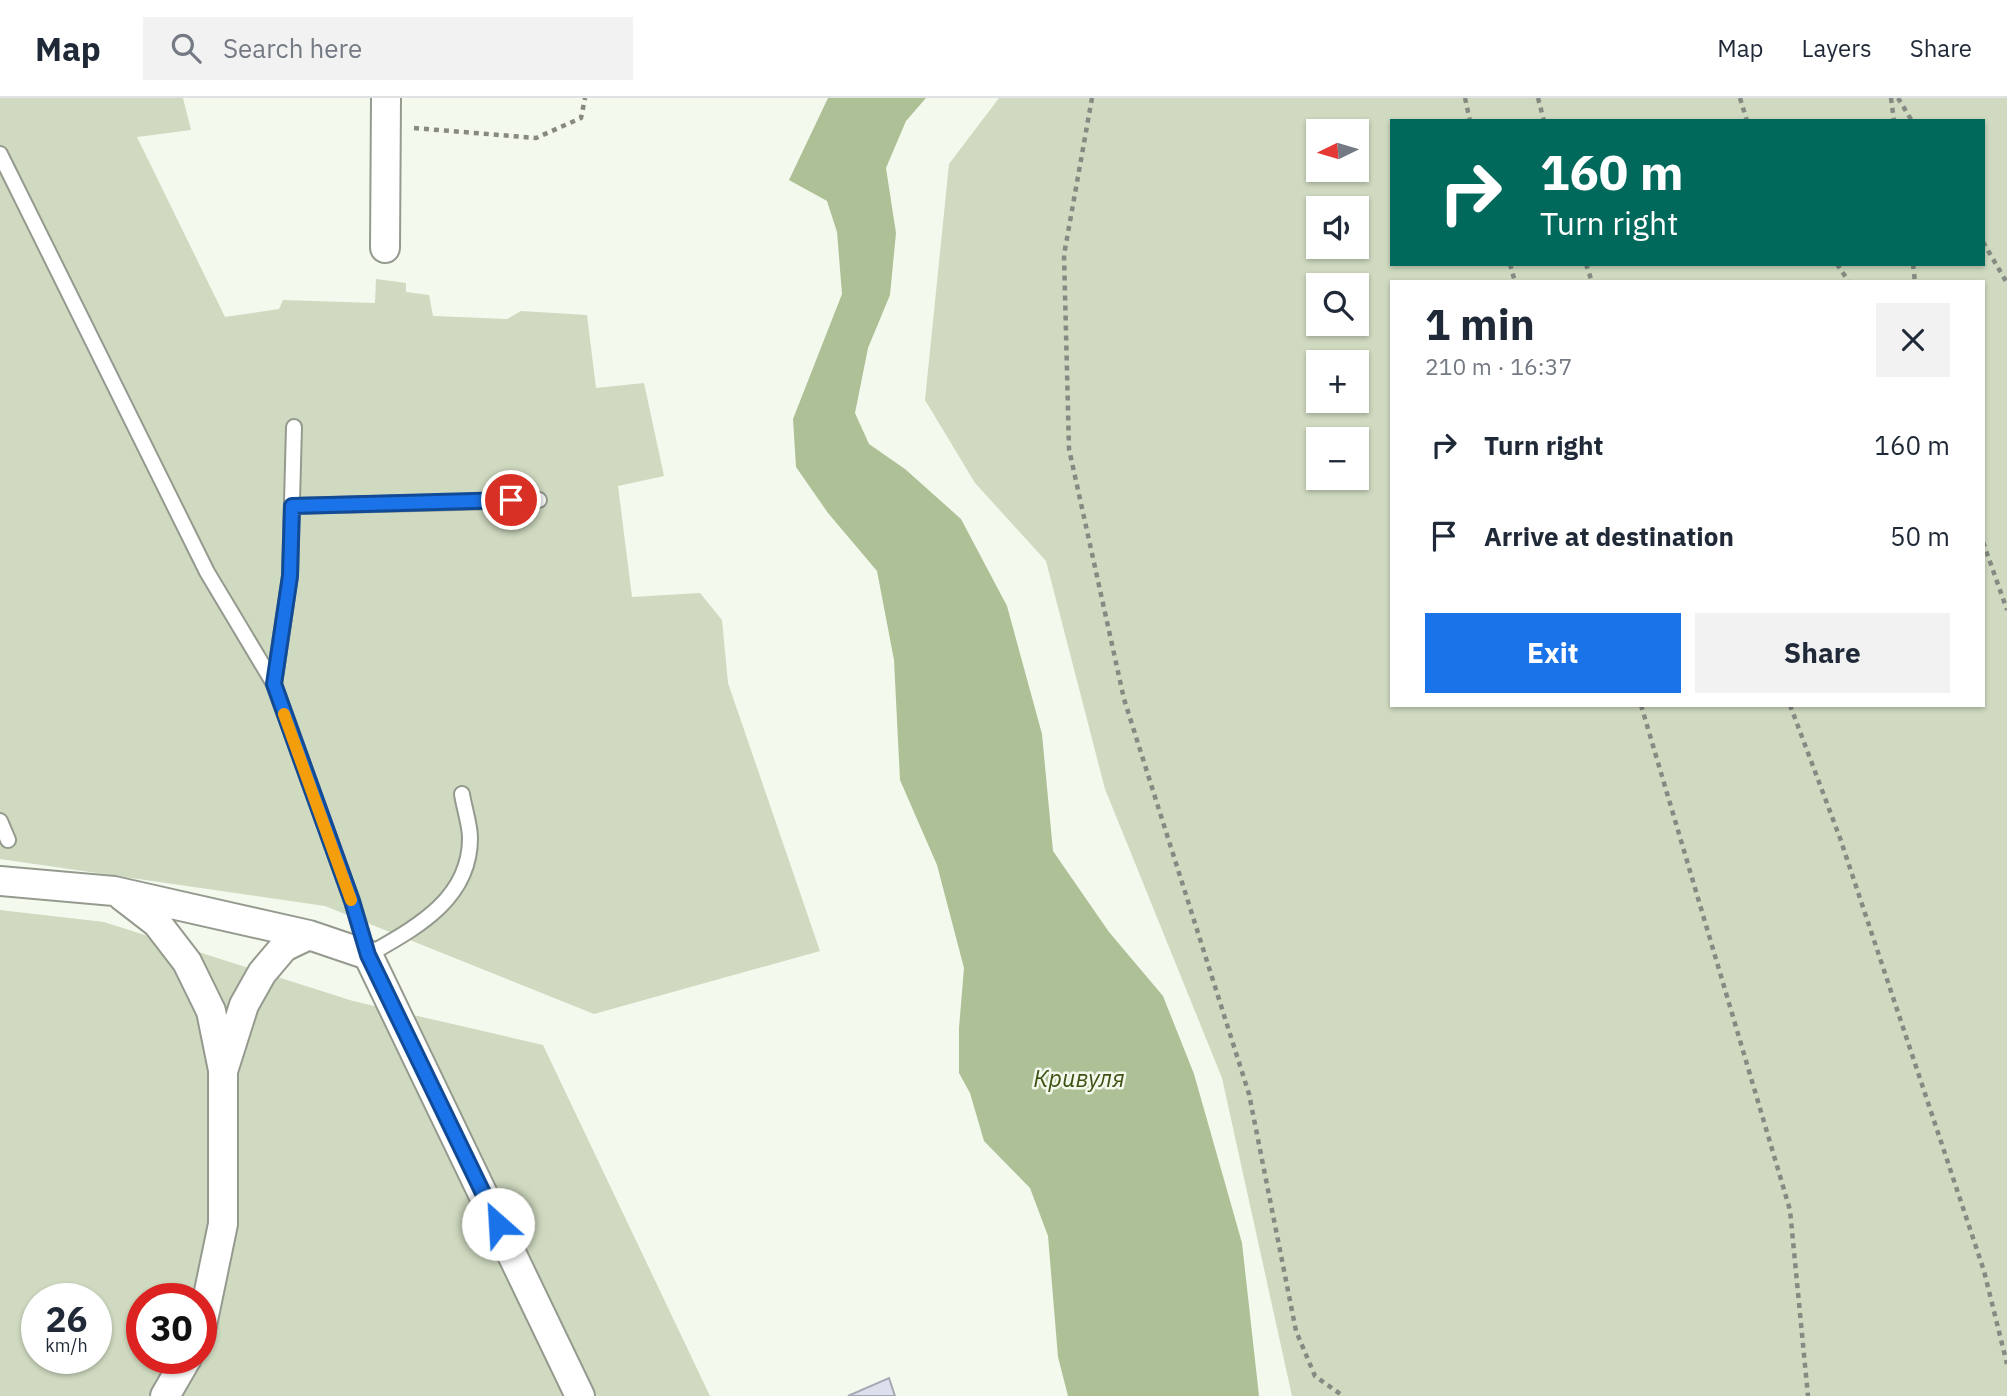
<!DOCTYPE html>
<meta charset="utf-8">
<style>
body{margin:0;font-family:"IBM Plex Sans",sans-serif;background:#f2f2f3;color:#1f2937;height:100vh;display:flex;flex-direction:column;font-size:26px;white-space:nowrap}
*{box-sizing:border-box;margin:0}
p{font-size:23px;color:#747a83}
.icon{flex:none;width:38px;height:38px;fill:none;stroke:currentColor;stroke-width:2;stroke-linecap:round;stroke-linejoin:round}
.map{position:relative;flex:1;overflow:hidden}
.details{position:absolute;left:1390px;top:182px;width:595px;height:427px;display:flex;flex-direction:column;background:#fff;border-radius:0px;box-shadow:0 2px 5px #0004}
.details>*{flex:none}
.top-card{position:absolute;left:1390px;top:21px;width:595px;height:147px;border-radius:0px;box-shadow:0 2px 5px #0004;background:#00695c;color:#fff;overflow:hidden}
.needle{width:46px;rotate:265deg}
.buttons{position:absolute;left:1306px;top:21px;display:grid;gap:14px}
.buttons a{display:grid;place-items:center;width:63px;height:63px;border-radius:0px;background:#fff;box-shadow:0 2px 5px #0004;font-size:35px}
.speed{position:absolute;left:21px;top:1185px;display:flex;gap:14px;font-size:35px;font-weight:700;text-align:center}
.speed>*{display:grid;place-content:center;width:91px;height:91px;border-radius:50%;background:#fff;box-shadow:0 2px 5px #0004;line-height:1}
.speed small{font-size:18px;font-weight:400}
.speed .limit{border:10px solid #d22;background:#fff;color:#111}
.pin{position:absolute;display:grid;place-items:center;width:60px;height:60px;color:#fff;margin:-30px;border:4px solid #fff;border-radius:50%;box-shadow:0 2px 7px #0007}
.me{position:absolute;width:77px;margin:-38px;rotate:334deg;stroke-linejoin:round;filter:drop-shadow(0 0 5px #0008)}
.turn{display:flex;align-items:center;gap:24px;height:147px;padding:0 35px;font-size:32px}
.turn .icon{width:91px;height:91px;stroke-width:2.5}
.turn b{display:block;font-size:49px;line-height:60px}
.round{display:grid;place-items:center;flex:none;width:74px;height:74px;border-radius:0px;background:#f2f2f3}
.summary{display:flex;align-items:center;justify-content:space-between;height:119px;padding:0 35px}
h1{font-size:42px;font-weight:700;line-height:52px}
.action{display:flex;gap:14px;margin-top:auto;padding:14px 35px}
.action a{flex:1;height:80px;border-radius:0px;background:#1a73e8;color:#fff;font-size:28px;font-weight:700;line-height:80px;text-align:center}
.action a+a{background:#f2f2f3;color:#1f2937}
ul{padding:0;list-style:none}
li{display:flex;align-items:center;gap:21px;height:91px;padding:0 35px}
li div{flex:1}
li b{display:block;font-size:26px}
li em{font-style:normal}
header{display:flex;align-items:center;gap:42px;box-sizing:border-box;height:98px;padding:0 35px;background:#fff;border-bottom:2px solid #e0e1e3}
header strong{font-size:33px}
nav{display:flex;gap:38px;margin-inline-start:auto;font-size:24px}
.search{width:490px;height:63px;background:#f2f2f3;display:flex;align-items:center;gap:18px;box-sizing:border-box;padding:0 24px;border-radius:0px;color:#747a83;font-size:26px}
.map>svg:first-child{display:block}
.green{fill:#cfdac0;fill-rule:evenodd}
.water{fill:#aec096}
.building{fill:#dce0ec;stroke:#a5a9b4;stroke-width:2}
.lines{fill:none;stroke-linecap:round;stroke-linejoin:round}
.lane-casing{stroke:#959a8f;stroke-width:18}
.street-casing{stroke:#959a8f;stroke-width:32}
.path{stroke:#868a82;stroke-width:4.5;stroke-dasharray:5 5;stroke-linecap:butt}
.lane{stroke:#fff;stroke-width:14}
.street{stroke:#fff;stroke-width:28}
.route-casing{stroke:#114b97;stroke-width:18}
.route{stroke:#1a73e8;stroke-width:12}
.slow{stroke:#f59e0b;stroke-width:12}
.labels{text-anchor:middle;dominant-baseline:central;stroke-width:5;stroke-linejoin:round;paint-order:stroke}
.water-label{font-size:24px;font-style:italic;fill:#3f5314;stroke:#f4f9ed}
</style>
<header>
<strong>Map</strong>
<div class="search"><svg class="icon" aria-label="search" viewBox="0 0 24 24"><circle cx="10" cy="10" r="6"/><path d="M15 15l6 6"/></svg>Search here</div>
<nav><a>Map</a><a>Layers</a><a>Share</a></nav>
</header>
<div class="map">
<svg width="2007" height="1298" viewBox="0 0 2007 1298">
<rect width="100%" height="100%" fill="#f4f9ed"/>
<path class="green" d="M0 0H183L191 32 137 39 225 219 279 211 283 202 375 205 376 181 406 185V194L429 197 433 218 507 221 521 213 587 217 596 290 644 285 664 378 618 388 632 499 700 495 722 522 728 585 820 853 594 916 325 808 0 761Z
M999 0H2007V1298H1292L1222 980 1105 691 1046 463 975 385 925 302 949 66ZM1391 23H1983V166H1391ZM1318 33H1356V72H1318ZM1318 110H1356V149H1318ZM1391 184H1983V607H1391ZM1318 187H1356V226H1318ZM1318 264H1356V303H1318ZM1318 341H1356V380H1318Z
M0 812 104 824 353 903 543 947 710 1298H0ZM37 1200H96V1260H37ZM142 1200H201V1260H142Z"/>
<path class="water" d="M828 0H926L906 23 886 70 896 135 890 197 868 250 855 315 869 346 905 371 961 421 1007 508 1042 636 1053 753 1109 834 1163 898 1194 976 1242 1145 1259 1298H1068L1058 1259 1048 1138 1030 1090 984 1043 970 995 959 975V930L964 870 937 767 900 682 894 562 877 473 828 415 796 369 793 321 842 196 837 134 827 103 789 82Z"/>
<path class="building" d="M889 1280 895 1298H848Z"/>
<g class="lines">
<defs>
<path id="lane" d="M0 56 207 474 274 586 352 803 368 857C415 830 470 802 470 740 470 726 464 710 462 696
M292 408 539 402
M274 586 290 478 294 329
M0 723 8 742"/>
<path id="street" d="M385 150 386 0
M0 783 114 793 309 837 368 857 580 1298
M122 798 157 825 187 864 211 913 223 972V1126L201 1232
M224 970 244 907 262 875 284 849 309 837
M165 1298 187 1260"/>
</defs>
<use href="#lane" class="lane-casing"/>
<use href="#street" class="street-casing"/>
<path class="path" d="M1092 0 1064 157 1069 351 1124 601 1249 996 1296 1233 1315 1278 1343 1298
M1465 0 1470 23
M1538 0 1544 23
M1740 0 1747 23
M1891 0 1894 23
M1898 0 1912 23
M414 30 536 40 581 20 585 0
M1983 144 2007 185
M1510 166 1515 184
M1586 166 1592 184
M1837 166 1849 184
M1913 166 1915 184
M1983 444 2007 512
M1641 607 1790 1112 1808 1298
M1790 607 1840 740 1984 1173 2007 1266"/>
<use href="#lane" class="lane"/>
<use href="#street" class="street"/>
</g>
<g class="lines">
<defs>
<path id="route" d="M498 1126 368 857 352 803 274 586 290 478 292 408 511 402"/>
</defs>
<use href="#route" class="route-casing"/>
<use href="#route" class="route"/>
<path class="slow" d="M284 616 351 802"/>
</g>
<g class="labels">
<g class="water-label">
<text x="1079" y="980">Кривуля</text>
</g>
</g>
</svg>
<div class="buttons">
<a><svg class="needle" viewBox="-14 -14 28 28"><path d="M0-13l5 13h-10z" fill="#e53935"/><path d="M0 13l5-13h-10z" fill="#747a83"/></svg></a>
<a><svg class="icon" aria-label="sound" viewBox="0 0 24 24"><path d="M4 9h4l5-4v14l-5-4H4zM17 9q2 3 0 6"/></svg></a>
<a><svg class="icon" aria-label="search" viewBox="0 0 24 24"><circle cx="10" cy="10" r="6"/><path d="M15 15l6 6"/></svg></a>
<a>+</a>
<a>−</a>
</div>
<div class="speed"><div>26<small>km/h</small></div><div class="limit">30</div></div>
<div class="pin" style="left:511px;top:402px;background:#d93025"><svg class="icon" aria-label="arrive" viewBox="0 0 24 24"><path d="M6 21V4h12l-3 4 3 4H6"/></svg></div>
<svg class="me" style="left:498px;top:1126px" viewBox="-20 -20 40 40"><circle r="19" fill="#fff"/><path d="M0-13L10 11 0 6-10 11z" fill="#1a73e8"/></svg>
<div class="top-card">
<div class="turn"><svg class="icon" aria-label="right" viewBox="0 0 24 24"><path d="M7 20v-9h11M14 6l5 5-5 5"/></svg><div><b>160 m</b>Turn right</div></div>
</div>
<section class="details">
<div class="summary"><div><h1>1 min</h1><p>210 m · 16:37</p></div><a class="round"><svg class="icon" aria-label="close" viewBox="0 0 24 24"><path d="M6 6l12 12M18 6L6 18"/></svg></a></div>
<ul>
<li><svg class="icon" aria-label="right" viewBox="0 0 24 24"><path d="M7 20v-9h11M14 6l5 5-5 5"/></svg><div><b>Turn right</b></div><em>160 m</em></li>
<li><svg class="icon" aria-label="arrive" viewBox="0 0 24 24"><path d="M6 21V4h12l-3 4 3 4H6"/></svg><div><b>Arrive at destination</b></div><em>50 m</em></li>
</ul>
<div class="action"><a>Exit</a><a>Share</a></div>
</section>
</div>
